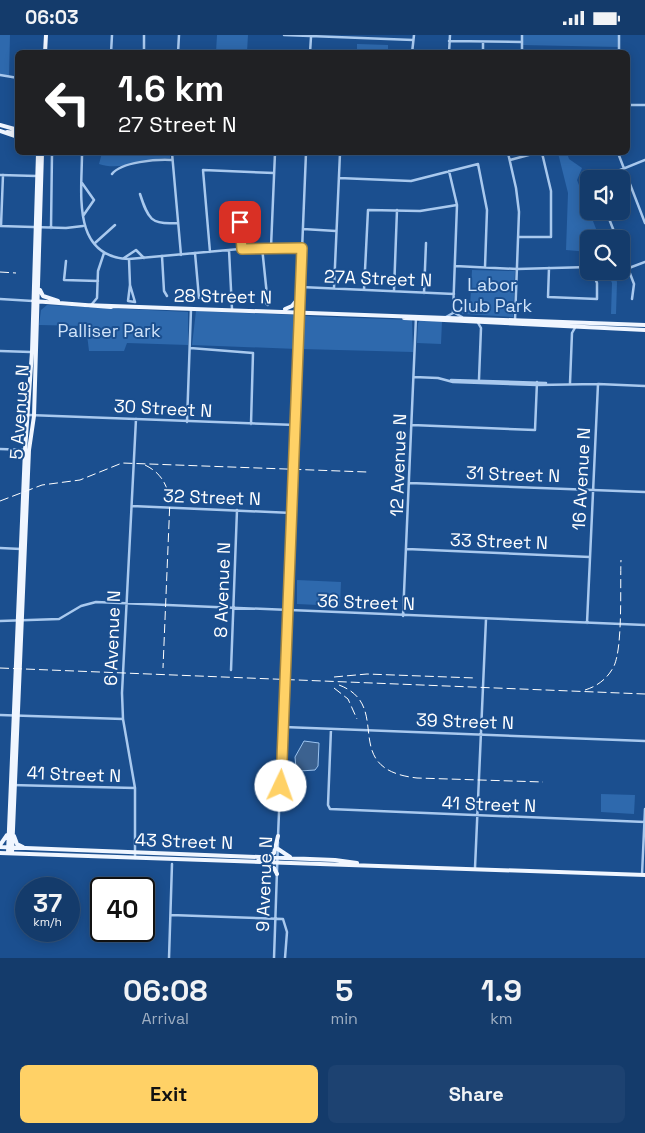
<!DOCTYPE html>
<style>
body{margin:0;font-family:"Space Grotesk",sans-serif;background:#1d4271;color:#f1f3f6;height:100vh;display:flex;flex-direction:column;font-size:19px;white-space:nowrap}
*{box-sizing:border-box;margin:0}
p{font-size:16px;color:#9dadc1}
.icon{flex:none;width:28px;height:28px;fill:none;stroke:currentColor;stroke-width:2;stroke-linecap:round;stroke-linejoin:round}
.map{position:relative;height:923px;overflow:hidden}
.drawer{display:flex;flex-direction:column;background:#143b6b;flex:1}
.drawer>*{flex:none}
.top-card{position:absolute;left:15px;top:15px;width:615px;height:105px;border-radius:8px;box-shadow:0 2px 12px #0003,0 0 0 1px #33557e;background:#202124;color:#fff;overflow:hidden}
.buttons{position:absolute;left:580px;top:135px;display:grid;gap:10px}
.buttons a{display:grid;place-items:center;width:50px;height:50px;border-radius:8px;background:#143b6b;box-shadow:0 2px 12px #0003,0 0 0 1px #33557e;font-size:25px}
.speed{position:absolute;left:15px;top:842px;display:flex;gap:10px;font-size:25px;font-weight:700;text-align:center}
.speed>*{display:grid;place-content:center;width:65px;height:65px;border-radius:50%;background:#143b6b;box-shadow:0 2px 12px #0003,0 0 0 1px #33557e;line-height:1}
.speed small{font-size:12px;font-weight:400}
.speed .limit{border:2px solid #111;border-radius:8px;background:#fff;color:#111}
.pin{position:absolute;display:grid;place-items:center;width:42px;height:42px;color:#fff;margin:-21px;border-radius:10px;box-shadow:0 2px 8px #0006}
.me{position:absolute;width:55px;margin:-28px;rotate:3deg;stroke-linejoin:round;filter:drop-shadow(0 0 4px #0008)}
.turn{display:flex;align-items:center;gap:18px;height:105px;padding:0 20px;font-size:22px}
.turn .icon{width:65px;height:65px;stroke-width:2.5}
.turn b{display:block;font-size:35px;line-height:42px}
.eta{display:flex;justify-content:space-evenly;align-items:center;height:85px;text-align:center}
.eta b{font-size:30px;font-weight:800;line-height:35px}
.button{display:flex;gap:10px;margin-top:auto;padding:10px 20px}
.button a{flex:1;height:58px;border-radius:8px;background:#ffd166;color:#111;font-size:20px;font-weight:800;line-height:58px;text-align:center}
.button a+a{background:#1d4271;color:#f1f3f6}
.status{display:flex;justify-content:space-between;align-items:center;height:35px;padding:0 25px;background:#143b6b;direction:ltr}
.status svg{height:14px;fill:currentColor}
.map>svg:first-child{display:block}
.green{fill:#2e69ad}
.water{fill:#3c6290;stroke:#9cc4f0}
.lines{fill:none;stroke-linecap:round;stroke-linejoin:round}
.minor{stroke:#a9c9ee;stroke-width:2.5}
.major{stroke:#f0f6ff;stroke-width:4}
.rail{stroke:#fff;stroke-width:1;stroke-dasharray:9 4;stroke-linecap:butt}
.route-casing{stroke:#a68842;stroke-width:12}
.route{stroke:#ffd166;stroke-width:9}
.labels{text-anchor:middle;dominant-baseline:central;stroke-width:4;stroke-linejoin:round;paint-order:stroke}
.street-label{font-size:18px;fill:#fff;stroke:#1b4f8f}
.park-label{font-size:18px;fill:#cfe3fa;stroke:#1b4f8f}
</style>
<div class="status"><b>06:03</b><svg viewBox="0 0 49 12"><path d="M0 12V9h3v3zM5 12V6h3v6zM10 12V3h3v9zM15 12V0h3v12zM26 1h20v11H26zM47 4h2v5h-2z"/></svg></div>
<div class="map">
<svg width="645" height="923" viewBox="0 0 645 923">
<rect width="100%" height="100%" fill="#1b4f8f"/>
<path class="green" d="M0 0H10L9 42 0 40Z
M217 0H248L247 17H216Z
M522 0H619V12L522 10Z
M357 9 388 10V17H357Z
M102 118H170V123C147 122 121 137 99 129Z
M558 118H567L569 124 582 133 577 145 600 204H589V217L566 215 568 158Z
M472 235 515 236 513 282 463 279 457 275 470 273Z
M607 236H613L617 247 616 279H611L612 248Z
M47 270 188 277V310L127 308 124 316H89L86 291 39 290 41 275Z
M196 276 295 280 298 285 297 314 192 310Z
M305 281 412 285 413 317 301 314 302 284Z
M420 285 442 286 441 309 417 308 418 288Z
M297 545 341 547 340 571 297 569Z
M601 759 635 760 634 779 601 777Z"/>
<path class="water" d="M304 706 319 708 318 731 315 735 300 736 296 733 295 722Z"/>
<g class="lines">
<path class="minor" d="M284 0 413 5
M522 0V18
M449 6 522 7
M483 7V18
M45 17 82 18
M111 18 112 0
M144 18V0
M178 18 179 0
M310 18 311 2
M412 18 414 0
M449 18 450 0
M619 18V0
M0 40 18 43
M628 70H645
M82 118C82 158 71 222 129 224L262 212 302 213
M172 118 181 220
M508 118 516 153 519 177 515 285
M618 118 645 188
M510 125 536 118
M112 139C121 127 157 124 172 125
M0 140 37 141
M339 143 411 146 478 129 487 175 485 232
M598 144 645 125
M82 148 94 165 83 181
M140 159C148 184 151 190 177 188
M238 168 242 214
M606 176 617 204
M0 191 66 193 83 191
M1 191 3 140
M51 193 52 118
M303 194 336 196
M518 202H551V156L542 118
M95 208 115 190
M262 212 268 270 264 266 266 259
M271 212 275 118
M229 215 232 274
M621 215 634 249 632 264
M210 217 203 135 274 138
M195 218 199 263
M162 221 164 256 167 261
M124 223 136 215 144 223
M129 224 130 250 135 267 128 266 130 250
M66 226 64 245 98 246
M455 231 517 234 589 232
M549 233 548 262 597 264V248L592 236
M629 233 645 227
M301 252 454 259
M334 253 340 118
M364 255 368 175 420 176 457 170
M394 256 397 175
M424 258 426 208
M0 264 33 266
M92 269 97 263 98 236 104 218
M453 277 462 282
M446 282 453 278 457 170 449 136
M477 286 481 293 479 344
M190 313 253 318 251 389
M0 316 31 317
M414 342 438 343 453 347 537 350 598 349
M451 345 546 348
M570 348 572 298 576 291
M29 380 296 390
M187 387 191 274
M412 390 535 395 537 347
M0 414 29 415
M410 448 645 457
M132 471 292 478
M0 513 21 514
M407 514 590 522
M403 581 416 282
M0 586 59 584 81 571 96 567 645 590
M587 588 598 349 645 351
M231 635 237 475
M0 680 123 684
M284 692 645 706
M331 694 328 770 330 774 645 787
M11 750 135 753
M278 802 306 118
M135 823V753L123 684 122 658 136 384
M475 833 486 584
M642 840 645 774
M171 880 283 884 287 897 285 923
M169 923 172 829
M274 923 278 807"/>
<path class="major" d="M45 18 46 0
M0 90 18 95
M0 96 18 102
M7 97 18 98
M40 255 43 261 58 266
M33 266 111 272
M84 270 645 290
M285 274 292 271 301 260
M404 283 645 295
M14 801 17 809 23 812
M0 810 7 800
M0 812 335 825 357 828
M278 814 290 822
M0 818 645 840
M8 818 25 415 32 317 38 118
M12 818 29 415 34 381 42 118
M268 822 274 818 278 801
M258 826 273 825
M266 830 274 833 277 839"/>
<path class="rail" d="M0 237 16 238
M145 430C161 438 166 448 170 464L163 633
M0 466 42 450 80 445 122 428 367 437
M0 633 645 659
M334 642 367 639 475 643
M339 650C395 671 337 734 417 743L543 747
M334 653 348 664 357 684
M585 655C598 651 608 643 614 631 623 611 620 549 621 525"/>
</g>
<g class="lines">
<defs>
<path id="route" d="M240 187 242 214 302 213 281 751"/>
</defs>
<use href="#route" class="route-casing"/>
<use href="#route" class="route"/>
</g>
<g class="labels">
<g class="street-label">
<text transform="translate(378 243) rotate(2)">27A Street N</text>
<text transform="translate(223 261) rotate(1)">28 Street N</text>
<text transform="translate(163 373) rotate(3)">30 Street N</text>
<text transform="translate(19 377) rotate(-86)">5 Avenue N</text>
<text transform="translate(398 430) rotate(-88)">12 Avenue N</text>
<text transform="translate(513 439) rotate(2)">31 Street N</text>
<text transform="translate(581 444) rotate(-87)">16 Avenue N</text>
<text transform="translate(212 462) rotate(2)">32 Street N</text>
<text transform="translate(499 506) rotate(2)">33 Street N</text>
<text transform="translate(222 555) rotate(-88)">8 Avenue N</text>
<text transform="translate(366 567) rotate(2)">36 Street N</text>
<text transform="translate(112 603) rotate(-88)">6 Avenue N</text>
<text transform="translate(465 686) rotate(2)">39 Street N</text>
<text transform="translate(74 739) rotate(2)">41 Street N</text>
<text transform="translate(489 769) rotate(2)">41 Street N</text>
<text transform="translate(184 806) rotate(2)">43 Street N</text>
<text transform="translate(264 849) rotate(-88)">9 Avenue N</text>
</g>
<g class="park-label">
<text x="492" y="249">Labor<tspan x="492" dy="21">Club Park</tspan></text>
<text x="109" y="295">Palliser Park</text>
</g>
</g>
</svg>
<div class="buttons">
<a><svg class="icon" aria-label="sound" viewBox="0 0 24 24"><path d="M4 9h4l5-4v14l-5-4H4zM17 9q2 3 0 6"/></svg></a>
<a><svg class="icon" aria-label="search" viewBox="0 0 24 24"><circle cx="10" cy="10" r="6"/><path d="M15 15l6 6"/></svg></a>
</div>
<div class="speed"><div>37<small>km/h</small></div><div class="limit">40</div></div>
<div class="pin" style="left:240px;top:187px;background:#d93025"><svg class="icon" aria-label="arrive" viewBox="0 0 24 24"><path d="M6 21V4h12l-3 4 3 4H6"/></svg></div>
<svg class="me" style="left:281px;top:751px" viewBox="-20 -20 40 40"><circle r="19" fill="#fff"/><path d="M0-13L10 11 0 6-10 11z" fill="#ffd166"/></svg>
<div class="top-card">
<div class="turn"><svg class="icon" aria-label="left" viewBox="0 0 24 24"><path d="M17 20v-9H6M10 6l-5 5 5 5"/></svg><div><b>1.6 km</b>27 Street N</div></div>
</div>
</div>
<section class="drawer">
<div class="eta">
<div><b>06:08</b><p>Arrival</p></div>
<div><b>5</b><p>min</p></div>
<div><b>1.9</b><p>km</p></div>
</div>
<div class="button"><a>Exit</a><a>Share</a></div>
</section>
